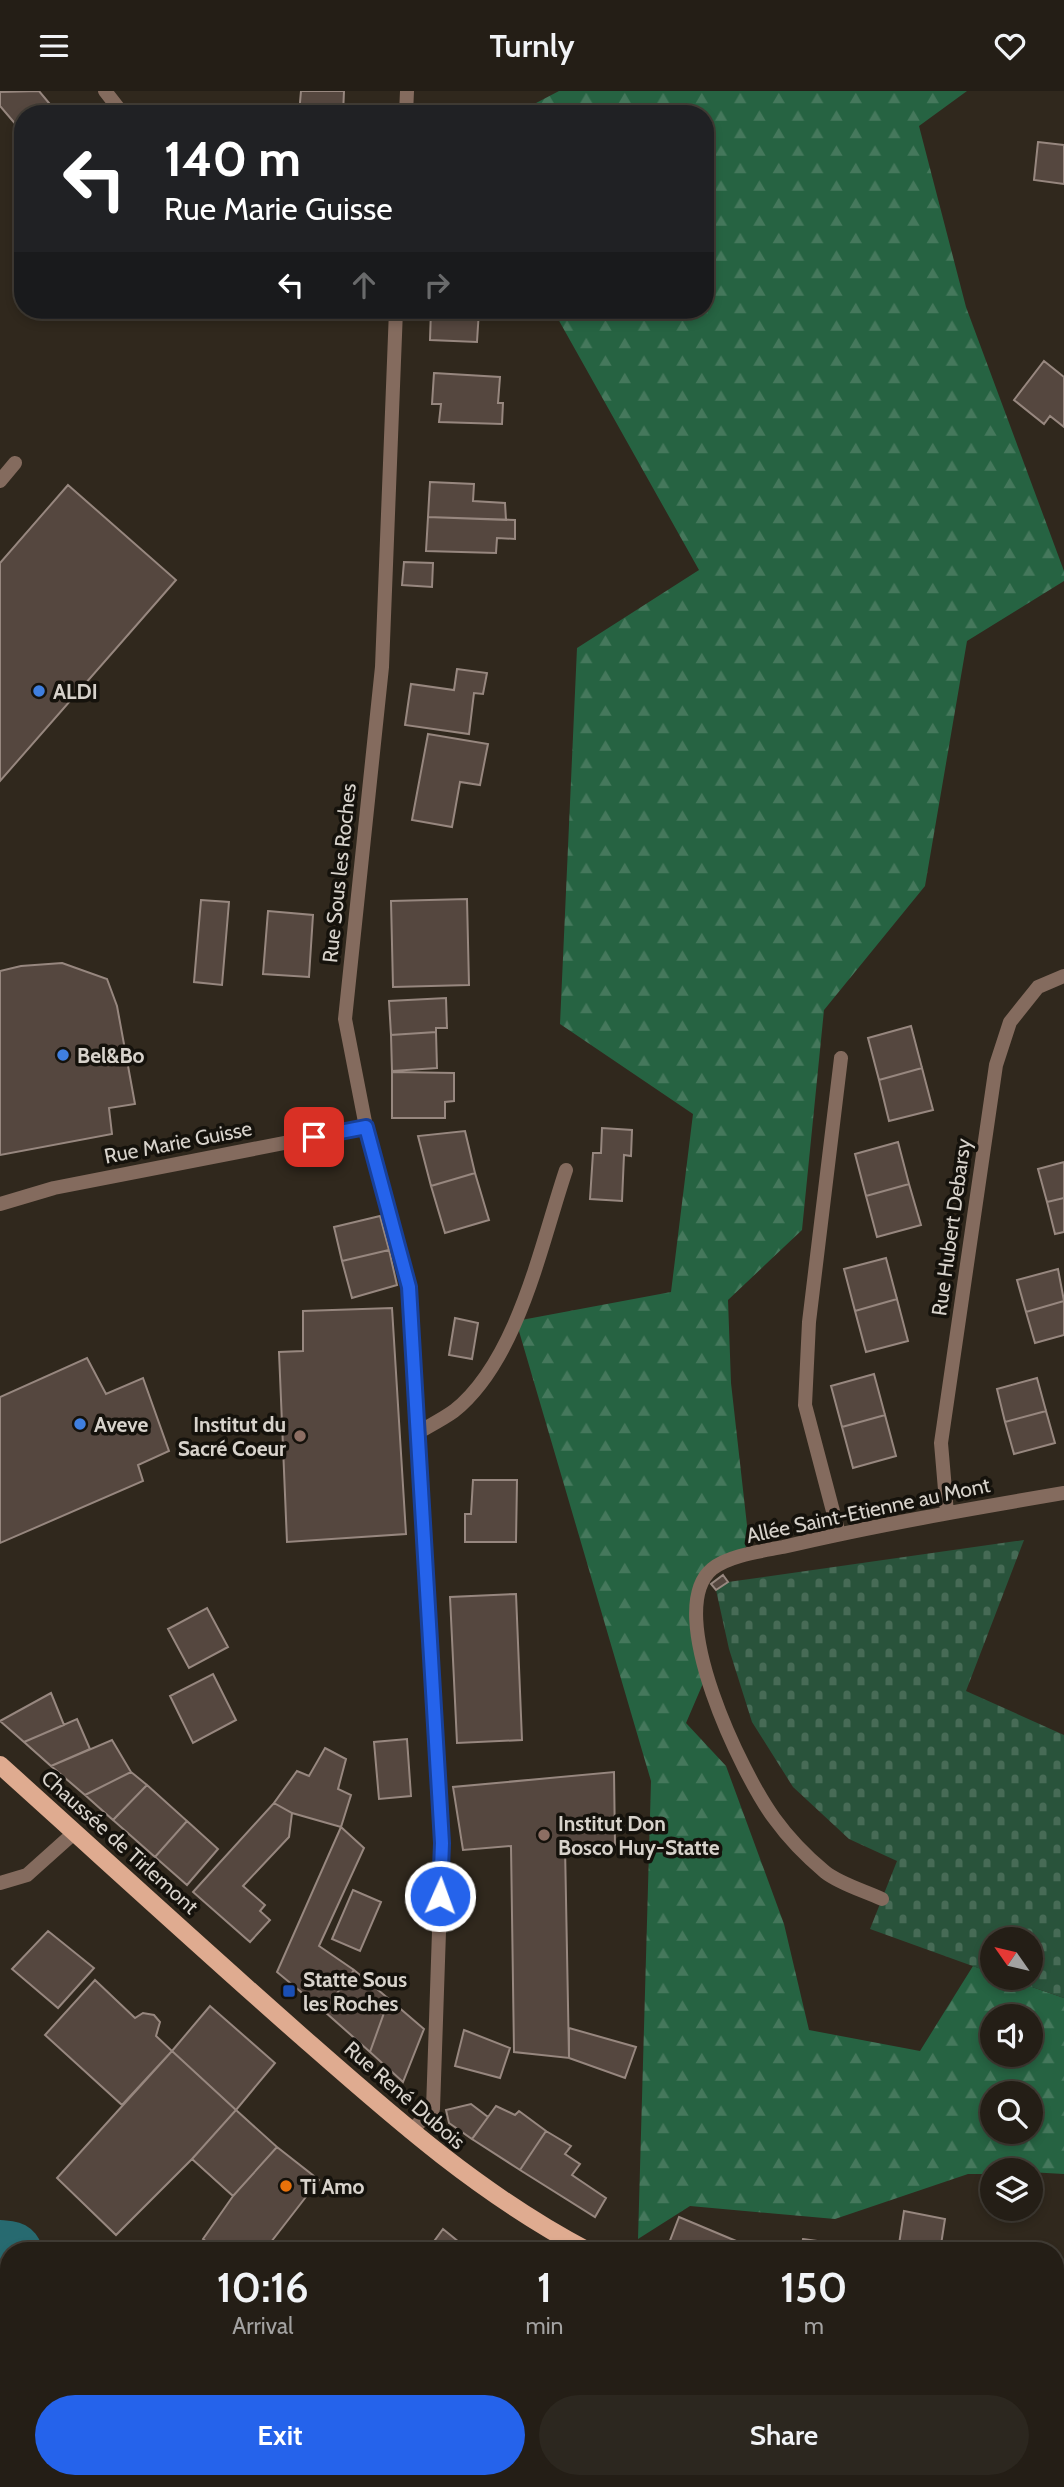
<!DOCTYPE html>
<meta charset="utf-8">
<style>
body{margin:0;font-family:Cabin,sans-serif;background:#2c271f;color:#f1f3f6;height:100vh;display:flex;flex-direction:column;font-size:26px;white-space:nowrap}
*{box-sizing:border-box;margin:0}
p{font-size:23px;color:#a3a2a1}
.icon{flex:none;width:38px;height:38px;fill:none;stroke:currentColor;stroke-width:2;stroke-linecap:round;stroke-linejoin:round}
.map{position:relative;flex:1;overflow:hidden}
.drawer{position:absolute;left:0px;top:2151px;width:1064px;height:247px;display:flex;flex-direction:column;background:#241e16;border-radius:28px 28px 0 0;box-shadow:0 4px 10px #0003,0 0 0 2px #413c35}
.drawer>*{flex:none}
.top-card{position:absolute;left:14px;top:14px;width:700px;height:214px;border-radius:28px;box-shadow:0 4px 10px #0003,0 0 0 2px #413c35;background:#202124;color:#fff;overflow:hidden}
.needle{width:46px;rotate:304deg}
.fabs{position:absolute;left:980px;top:1836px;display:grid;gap:14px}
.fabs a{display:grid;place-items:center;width:63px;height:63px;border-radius:50%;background:#241e16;box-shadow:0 4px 10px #0003,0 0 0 2px #413c35;font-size:35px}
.pin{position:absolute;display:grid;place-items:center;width:60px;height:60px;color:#fff;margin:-30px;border-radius:14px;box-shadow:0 4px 10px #0006}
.me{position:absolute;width:77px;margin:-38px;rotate:2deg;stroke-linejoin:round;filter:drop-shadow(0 0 5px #0008)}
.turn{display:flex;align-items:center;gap:24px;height:147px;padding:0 35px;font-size:32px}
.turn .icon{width:91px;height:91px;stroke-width:2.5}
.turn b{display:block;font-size:49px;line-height:60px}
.lanes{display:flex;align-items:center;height:66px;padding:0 35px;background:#0003;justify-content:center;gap:35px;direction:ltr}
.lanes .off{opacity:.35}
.eta{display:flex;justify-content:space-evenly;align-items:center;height:119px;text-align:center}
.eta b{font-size:42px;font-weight:600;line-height:49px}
.action{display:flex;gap:14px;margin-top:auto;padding:14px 35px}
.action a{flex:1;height:80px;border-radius:42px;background:#2563eb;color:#fff;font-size:28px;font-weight:600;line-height:80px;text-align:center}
.action a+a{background:#2c271f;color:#f1f3f6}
header{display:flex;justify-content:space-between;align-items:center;height:91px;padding:0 35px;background:#241e16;font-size:32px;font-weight:600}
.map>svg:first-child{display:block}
.grass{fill:url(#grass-dots)}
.forest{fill:url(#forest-firs);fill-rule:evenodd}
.cemetery{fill:url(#cemetery-stones)}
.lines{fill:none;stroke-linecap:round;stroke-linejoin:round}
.river{stroke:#276a70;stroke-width:68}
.building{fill:#55473f;stroke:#97877f;stroke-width:2}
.lane{stroke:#846b5e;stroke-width:14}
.street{stroke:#846b5e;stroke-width:14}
.primary{stroke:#dfab90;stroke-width:18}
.route-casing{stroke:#184099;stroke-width:18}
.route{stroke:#2563eb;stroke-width:12}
.shop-dot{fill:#3f7fe0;stroke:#15120c;stroke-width:2.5}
.education-dot{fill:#8d6e63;stroke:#15120c;stroke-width:2.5}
.transit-dot{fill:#1a4fb4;stroke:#15120c;stroke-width:2.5}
.food-dot{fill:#e8710a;stroke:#15120c;stroke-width:2.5}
.labels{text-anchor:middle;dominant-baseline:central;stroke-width:7;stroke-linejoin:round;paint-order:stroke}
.poi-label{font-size:21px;font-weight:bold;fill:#d7d2cb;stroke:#15120c;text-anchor:start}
.street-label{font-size:21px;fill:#d7d2cb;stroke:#15120c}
</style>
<header><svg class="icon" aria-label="menu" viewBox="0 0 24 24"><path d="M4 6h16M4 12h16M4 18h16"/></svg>Turnly<svg class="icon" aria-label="heart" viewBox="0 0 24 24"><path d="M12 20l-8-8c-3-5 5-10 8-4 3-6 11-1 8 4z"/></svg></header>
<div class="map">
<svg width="1064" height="2396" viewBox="0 0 1064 2396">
<defs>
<pattern id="grass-dots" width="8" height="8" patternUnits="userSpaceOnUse" patternTransform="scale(1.75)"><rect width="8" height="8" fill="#29533b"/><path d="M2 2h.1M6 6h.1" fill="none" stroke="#476b56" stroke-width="1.8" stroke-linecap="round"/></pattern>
<pattern id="forest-firs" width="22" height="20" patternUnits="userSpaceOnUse" patternTransform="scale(1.75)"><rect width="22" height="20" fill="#266342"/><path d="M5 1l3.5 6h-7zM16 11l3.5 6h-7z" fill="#45785c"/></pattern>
<pattern id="cemetery-stones" width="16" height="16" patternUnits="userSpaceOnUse" patternTransform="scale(1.75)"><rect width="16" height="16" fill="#29533b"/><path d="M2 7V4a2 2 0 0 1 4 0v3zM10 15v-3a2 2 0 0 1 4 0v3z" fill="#476b56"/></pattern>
</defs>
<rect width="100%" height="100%" fill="#30281d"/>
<path class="grass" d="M0 2192 9 2195V2389H239L257 2396H0Z"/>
<path class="forest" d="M559 0H967L919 35 966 216 1064 480V490L967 550 925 795 824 919 802 1139 728 1209 731 1292 749 1452 735 1468 722 1473 699 1498 707 1583 686 1632 726 1675 784 1833 809 1939 920 1960 973 1875 992 1882V1886L1006 1887 1064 1907V2083L992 2079V2083H968L835 2128 690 2115 638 2148 651 1690 516 1230 671 1201 693 1023 560 933 577 557 699 479 553 219H705V23H515ZM992 1925H1031V1964H992ZM992 2002H1031V2040H992Z
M0 2145 80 2159 9 2160V2195L0 2192Z
M239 2389H509L506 2396H257Z"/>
<path class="cemetery" d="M1024 1449 966 1600 1064 1644V1907L1006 1887 1031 1886V1848H992V1882L870 1838 897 1770 849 1748 793 1696 752 1631 729 1558 716 1499 728 1491Z"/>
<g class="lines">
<path class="river" d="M0 2163 9 2164
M434 2389 444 2396"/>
</g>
<path class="building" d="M39 0 54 18 49 23H23V42L0 15V1Z
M301 0H344L343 23H299Z
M1038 51 1064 54V93L1034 89Z
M431 219H479L477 251 430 249Z
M1044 270 1064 286V336L1050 325 1044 333 1014 309Z
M434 282 500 286 498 312H503L502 333 439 331 441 313H432Z
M430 391 474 393 473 410 505 412 506 429 428 426Z
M68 394 176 489 0 690V472Z
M428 426 515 429V448L497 447 496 462 426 460Z
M404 471 433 472 432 496 402 494Z
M457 578 487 582 483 603 474 602 469 643 405 634 411 593 454 599Z
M428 643 488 653 480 694 460 691 452 736 412 729Z
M467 808 469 894 393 896 391 810Z
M201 809 229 811 222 894 194 891Z
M268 820 313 824 309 886 263 883Z
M62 872 107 888 117 915 135 1013 109 1017 112 1043 0 1064V880L21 875Z
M446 907 447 937H436V941L391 944 389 910Z
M911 935 922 977 879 989 868 947Z
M436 941 437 977 392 980 391 944Z
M922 977 933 1019 889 1030 879 989Z
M392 981 454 982V1010L445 1011V1027H392Z
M602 1037 632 1039 631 1065 624 1064 622 1110 590 1108 593 1062H601Z
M465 1040 475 1082 431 1095 418 1045Z
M898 1051 909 1093 866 1105 855 1063Z
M1064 1071V1107L1047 1111 1038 1078Z
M475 1082 489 1129 445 1142 431 1095Z
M909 1093 921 1134 877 1146 866 1105Z
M1064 1107V1141L1055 1143 1047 1111Z
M380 1125 389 1159 342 1170 334 1136Z
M389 1159 397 1194 352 1207 342 1170Z
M886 1167 897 1208 855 1220 844 1178Z
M1058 1178 1064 1210 1026 1221 1017 1189Z
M897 1208 908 1250 866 1261 855 1220Z
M1064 1210V1244L1035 1252 1026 1221Z
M392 1217 406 1443 287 1451 279 1261 303 1260V1220Z
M455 1227 478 1232 472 1268 449 1264Z
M87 1267 106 1303 143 1287 169 1360 138 1374 143 1390 0 1452V1306Z
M874 1283 885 1324 842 1336 831 1295Z
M1037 1287 1046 1320 1005 1331 997 1298Z
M1046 1320 1055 1352 1014 1363 1005 1331Z
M885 1324 896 1365 853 1377 842 1336Z
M473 1389H517L516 1451H465V1423H471Z
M723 1484 728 1491 716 1499 711 1493Z
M516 1503 522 1649 457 1652 450 1506Z
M207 1517 228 1556 189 1577 168 1538Z
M213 1583 236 1629 193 1652 170 1605Z
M51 1602 64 1634 24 1651 0 1630Z
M77 1628 90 1658 51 1675 24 1651Z
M407 1648 411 1705 379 1708 374 1651Z
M112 1649 131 1681 85 1704 51 1675Z
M325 1657 346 1668 338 1698 351 1704 341 1736 292 1722 274 1712 297 1680 309 1685Z
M131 1681 147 1694 113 1729 85 1704Z
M614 1681 615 1754 565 1755 569 1967 514 1961 511 1755 463 1759 453 1696Z
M147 1694 187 1730 155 1766 113 1729Z
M274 1712 292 1722 289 1746 243 1795 265 1814 260 1820 270 1829 250 1851 193 1801Z
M187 1730 218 1758 187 1794 155 1766Z
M341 1736 364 1757 319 1855 354 1879 324 1920 277 1881Z
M353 1799 381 1811 360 1860 332 1848Z
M48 1840 94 1877 58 1917 12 1878Z
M354 1879 389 1908 370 1961 324 1920Z
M95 1889 135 1927 143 1922 154 1924 160 1931 156 1945 172 1960 122 2014 45 1944Z
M389 1908 424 1938 403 1991 370 1961Z
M210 1915 275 1972 236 2019 172 1960Z
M569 1937 636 1956 625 1987 569 1967Z
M464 1939 510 1957 500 1987 455 1975Z
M172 1960 236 2019 192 2068 116 2144 57 2087Z
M471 2013 488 2026 472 2048 449 2032 446 2019Z
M496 2015 515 2024 519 2020 546 2040 520 2079 472 2048Z
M236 2019 277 2056 233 2105 192 2068Z
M546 2040 571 2055 565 2063 580 2073 572 2084 606 2107 595 2126 520 2079Z
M277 2056 319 2089 264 2160H218L203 2148 233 2105Z
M904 2120 945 2128 940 2160H898Z
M679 2126 760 2160H666Z
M443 2138 470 2160H427Z
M803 2148 861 2156V2160H801Z
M1055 2175H1064V2223H1055Z
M0 2216H9V2345H0Z
M854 2389H913L912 2396H854Z"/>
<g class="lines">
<path class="lane" d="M0 390 15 372
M839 1443 805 1314 809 1231 841 967"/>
<path class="street" d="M105 0 123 23
M406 23 407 0
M396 219 382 576 345 928 366 1036 409 1196 442 1752 433 2018 410 2041
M0 1113 54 1097 366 1036
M417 1342C429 1335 443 1328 454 1320 518 1269 541 1153 566 1079
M947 1422 941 1352 996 974 1010 931 1038 896 1064 885
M0 1792 27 1784 75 1741
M882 1808C865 1800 840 1793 825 1781 807 1766 787 1745 774 1727 743 1685 662 1520 712 1478 729 1464 763 1460 783 1456 876 1434 970 1418 1064 1402
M928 2396V2389"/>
<path class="primary" d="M0 1674C100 1764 199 1855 300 1944 391 2024 479 2103 588 2160
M1055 2252H1064"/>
</g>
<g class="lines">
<defs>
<path id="route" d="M314 1046 366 1036 409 1196 442 1752 440 1805"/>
</defs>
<use href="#route" class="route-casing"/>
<use href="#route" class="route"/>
</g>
<g class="shop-dot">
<circle cx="39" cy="600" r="7"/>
<circle cx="63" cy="964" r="7"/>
<circle cx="80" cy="1333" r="7"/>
</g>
<g class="education-dot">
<circle cx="300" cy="1345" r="7"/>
<circle cx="544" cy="1744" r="7"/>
</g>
<rect class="transit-dot" x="282" y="1893" width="14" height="14" rx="3.5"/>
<circle class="food-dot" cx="286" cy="2095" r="7"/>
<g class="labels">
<g class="poi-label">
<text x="53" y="600">ALDI</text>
<text x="77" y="964">Bel&amp;Bo</text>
<text x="94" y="1333">Aveve</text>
<text x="286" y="1333" text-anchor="end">Institut du<tspan x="286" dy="24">Sacré Coeur</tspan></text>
<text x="558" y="1732">Institut Don<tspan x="558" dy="24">Bosco Huy-Statte</tspan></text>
<text x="303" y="1888">Statte Sous<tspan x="303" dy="24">les Roches</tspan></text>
<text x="300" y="2095">Ti Amo</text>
</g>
<g class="street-label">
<text transform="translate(339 782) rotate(-84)">Rue Sous les Roches</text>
<text transform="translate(178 1051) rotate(-11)">Rue Marie Guisse</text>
<text transform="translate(951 1136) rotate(-82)">Rue Hubert Debarsy</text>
<text transform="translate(868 1419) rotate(-12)">Allée Saint-Etienne au Mont</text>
<text transform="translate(120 1751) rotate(42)">Chaussée de Tirlemont</text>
<text transform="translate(405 2004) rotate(41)">Rue René Dubois</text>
</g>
</g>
</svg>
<div class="fabs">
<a><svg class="needle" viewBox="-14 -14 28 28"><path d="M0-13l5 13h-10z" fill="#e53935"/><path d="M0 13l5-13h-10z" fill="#a3a2a1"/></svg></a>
<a><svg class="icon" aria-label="sound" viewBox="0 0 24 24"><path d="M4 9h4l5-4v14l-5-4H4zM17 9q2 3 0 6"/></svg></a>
<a><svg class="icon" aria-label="search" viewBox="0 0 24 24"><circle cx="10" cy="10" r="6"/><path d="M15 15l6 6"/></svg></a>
<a><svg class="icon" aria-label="layers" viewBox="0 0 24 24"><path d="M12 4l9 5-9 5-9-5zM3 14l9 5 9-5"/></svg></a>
</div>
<div class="pin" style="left:314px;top:1046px;background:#d93025"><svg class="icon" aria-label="arrive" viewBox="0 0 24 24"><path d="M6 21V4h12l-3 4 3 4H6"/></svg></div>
<svg class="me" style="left:440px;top:1805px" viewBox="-20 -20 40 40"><circle r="17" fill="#2563eb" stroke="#fff" stroke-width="3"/><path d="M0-11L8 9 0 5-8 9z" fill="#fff"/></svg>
<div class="top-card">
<div class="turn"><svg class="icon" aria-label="left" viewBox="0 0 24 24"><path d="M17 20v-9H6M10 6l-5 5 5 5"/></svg><div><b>140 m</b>Rue Marie Guisse</div></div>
<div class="lanes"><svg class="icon" aria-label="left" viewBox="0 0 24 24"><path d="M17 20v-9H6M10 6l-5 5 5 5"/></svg><svg class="icon off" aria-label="ahead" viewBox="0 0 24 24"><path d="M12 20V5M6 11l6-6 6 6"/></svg><svg class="icon off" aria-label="right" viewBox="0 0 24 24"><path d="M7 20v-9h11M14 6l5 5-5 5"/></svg></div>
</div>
<section class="drawer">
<div class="eta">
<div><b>10:16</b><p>Arrival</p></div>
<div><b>1</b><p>min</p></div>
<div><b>150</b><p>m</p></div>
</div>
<div class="action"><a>Exit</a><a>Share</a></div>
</section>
</div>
